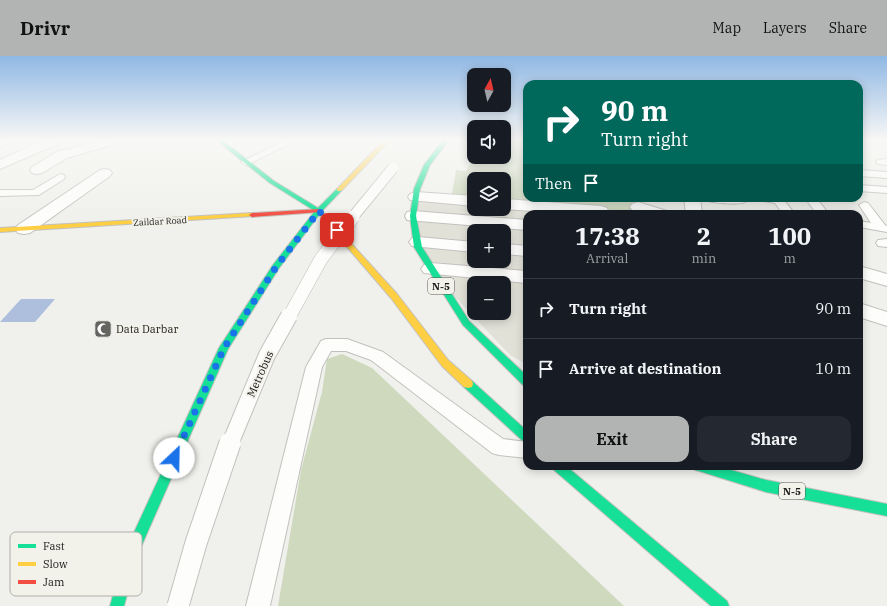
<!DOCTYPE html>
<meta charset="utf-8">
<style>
body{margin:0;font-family:"IBM Plex Serif",serif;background:#242831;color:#f1f3f6;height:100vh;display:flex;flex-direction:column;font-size:15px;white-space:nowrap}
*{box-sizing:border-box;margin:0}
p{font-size:13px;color:#9ea1a6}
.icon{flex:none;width:22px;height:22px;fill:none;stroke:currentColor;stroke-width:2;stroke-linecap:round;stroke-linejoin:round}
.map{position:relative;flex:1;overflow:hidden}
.side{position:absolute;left:523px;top:154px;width:340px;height:260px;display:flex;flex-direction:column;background:#171b24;border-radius:12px;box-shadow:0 2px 10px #0003}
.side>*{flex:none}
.guide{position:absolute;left:523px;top:24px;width:340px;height:122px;border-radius:12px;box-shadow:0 2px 10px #0003;background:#00695c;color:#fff;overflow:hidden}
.needle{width:26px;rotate:8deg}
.tools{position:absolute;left:467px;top:12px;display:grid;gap:8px}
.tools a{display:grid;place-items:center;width:44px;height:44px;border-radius:8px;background:#171b24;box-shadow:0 2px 10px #0003;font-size:20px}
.pin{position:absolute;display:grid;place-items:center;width:34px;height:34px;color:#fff;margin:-17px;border-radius:8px;box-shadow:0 2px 6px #0006}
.me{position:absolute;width:44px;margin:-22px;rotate:24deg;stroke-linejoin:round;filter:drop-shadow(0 0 3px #0008)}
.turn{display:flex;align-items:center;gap:14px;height:84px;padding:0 12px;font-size:18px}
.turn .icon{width:52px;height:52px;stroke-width:2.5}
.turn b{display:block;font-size:28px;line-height:34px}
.then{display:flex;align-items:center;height:38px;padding:0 12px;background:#0003;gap:8px;font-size:15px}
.eta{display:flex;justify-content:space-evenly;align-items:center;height:68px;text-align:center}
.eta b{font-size:24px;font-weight:800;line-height:28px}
.primary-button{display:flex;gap:8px;margin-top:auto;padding:8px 12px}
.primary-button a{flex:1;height:46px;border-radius:12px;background:#b2b3b3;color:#111;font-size:16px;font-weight:800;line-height:46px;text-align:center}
.primary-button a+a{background:#242831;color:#f1f3f6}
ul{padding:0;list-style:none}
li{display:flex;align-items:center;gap:12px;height:60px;padding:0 12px;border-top:1px solid #363941}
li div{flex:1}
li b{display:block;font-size:15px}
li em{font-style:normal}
header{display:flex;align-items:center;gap:24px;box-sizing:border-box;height:56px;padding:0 20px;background:#b2b3b3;color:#111}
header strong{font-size:19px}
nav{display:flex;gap:22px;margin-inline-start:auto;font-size:14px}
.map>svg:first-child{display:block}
.built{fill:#e2e1d8;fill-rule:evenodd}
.green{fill:#ced9be}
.water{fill:#adbfdd}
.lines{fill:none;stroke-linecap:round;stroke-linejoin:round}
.lane-casing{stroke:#c2c1be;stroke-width:2}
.street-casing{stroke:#c2c1be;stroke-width:2}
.fast-casing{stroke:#c2c1be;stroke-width:2}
.slow-casing{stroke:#c2c1be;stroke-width:2}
.jam-casing{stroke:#c2c1be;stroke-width:2}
.lane{fill:#fdfdfc;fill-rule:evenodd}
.street{fill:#fdfdfc;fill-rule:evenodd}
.fast{fill:#16e098;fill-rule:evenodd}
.slow{fill:#ffcf43;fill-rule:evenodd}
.jam{fill:#f24e42;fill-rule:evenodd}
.lane-bridge-far3-casing{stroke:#c2c1be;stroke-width:12;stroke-linecap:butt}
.lane-bridge-far2-casing{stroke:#c2c1be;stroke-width:14;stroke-linecap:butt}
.lane-bridge-far1-casing{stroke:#c2c1be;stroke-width:18;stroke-linecap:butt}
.lane-bridge-casing{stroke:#c2c1be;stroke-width:23;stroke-linecap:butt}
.lane-bridge-far3{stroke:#fdfdfc;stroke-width:10}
.lane-bridge-far2{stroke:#fdfdfc;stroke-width:13}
.lane-bridge-far1{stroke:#fdfdfc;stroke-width:16}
.lane-bridge{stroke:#fdfdfc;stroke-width:21}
.route{stroke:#1a73e8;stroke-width:7;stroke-dasharray:0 12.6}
.labels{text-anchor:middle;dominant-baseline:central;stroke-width:4;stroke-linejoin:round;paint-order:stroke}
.far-street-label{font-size:9px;fill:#191916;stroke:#f2f1ea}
.shield{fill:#f2f1ea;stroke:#5a5a56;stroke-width:1}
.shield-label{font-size:10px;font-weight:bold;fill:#191916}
.poi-label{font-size:11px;fill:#191916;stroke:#f2f1ea;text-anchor:start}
.street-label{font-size:11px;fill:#191916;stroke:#f2f1ea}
.key{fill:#f2f1ea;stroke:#b1b0aa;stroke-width:1}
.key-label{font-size:11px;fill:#191916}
</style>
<header>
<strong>Drivr</strong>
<nav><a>Map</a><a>Layers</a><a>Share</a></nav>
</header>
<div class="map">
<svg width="887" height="550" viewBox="0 0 887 550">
<rect width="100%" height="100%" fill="#f0f0ec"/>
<path class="built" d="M416 141 474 145V153L601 155 633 158H527V308L511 300 437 222 418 191ZM474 175H504V205H474ZM474 227H504V257H474Z"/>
<path class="green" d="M504 84H527V142H644L638 151V158L504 148V123H474V145L451 144 456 114 466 115 474 101H504Z
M342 298 372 312 624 550H278L301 414 322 336 327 303Z"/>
<path class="water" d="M21 243H55L35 266H0Z"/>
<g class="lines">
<defs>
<path id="lane" d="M286 84H297L249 108 246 109 241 106Z
M869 84H887V90L870 86Z
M887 103V109L878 108 876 106 878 104Z
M859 114 887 116V122L859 120Z
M60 118 64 119 65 121 64 123 39 139 0 140V134H33Z
M859 129 887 131V137L859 135Z
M701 142H745L747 145C743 150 705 147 701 142Z
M756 142H782L795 158H783L775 147 757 144Z
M805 142H816L829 158H817Z
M864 146 868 147 885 169 887 170V176L859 171V165L871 167 859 149Z
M887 183V191L878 190 876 187 878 184Z
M326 283H347L383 296 503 383 527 386V402L499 399 492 397 371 304 346 295H331L322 311 270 550H246L306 311 321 285Z"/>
<path id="street" d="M0 84H10L9 87 0 90Z
M42 84H61L60 87 0 113V104Z
M99 84H119L118 87 67 102 42 117 37 118 32 117 30 114 32 111 58 95 70 93Z
M105 113 110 114 112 117 110 120 30 177 24 178 18 177 15 173 18 169 100 114Z
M416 136 474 140V150L410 144 408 141 410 138Z
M684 142H700L702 158H686Z
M504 143 601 150 607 152 609 158H575L504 153Z
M638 146 667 155 669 158C658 158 637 162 630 151L632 148Z
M413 155 527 164V174L407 164 405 160 407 156Z
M418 181 474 186V196L412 190 409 186 412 182Z
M504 188 527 190V200L504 198Z
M431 207 527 215V227L424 217 421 213 424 209Z
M859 210 887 218V230L859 222Z
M859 247 887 256V270L859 261Z"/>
<path id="fast" d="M216 84H222L274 125 318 152 337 133 342 134 321 156 279 212 228 293 137 500 124 550H110L126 494 219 292 273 209 315 155 270 127Z
M443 84H449L430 109 420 133 416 160 422 191 469 265 527 320V330L523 329 463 269 414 191 410 160 414 133 424 109Z
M468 324 472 325 527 375V387L523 385 464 331 463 328 464 325Z
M552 410H566L727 545 729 550H711L554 414Z
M693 410H717L766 424 887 448V460L766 436 699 415 695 414Z"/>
<path id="slow" d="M384 84H390L341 135H337V133Z
M319 153 321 154 397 238 448 304 472 325 473 328 472 331 468 332 464 331 442 310 391 242 317 156 316 155Z
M252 157 254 158V160L0 176V172Z"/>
<path id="jam" d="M319 153 322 155 321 156 252 161 249 159 252 157Z"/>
</defs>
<use href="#lane" class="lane-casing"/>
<use href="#street" class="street-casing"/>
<use href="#fast" class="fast-casing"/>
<use href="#slow" class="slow-casing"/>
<use href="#jam" class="jam-casing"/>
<use href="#lane" class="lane"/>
<use href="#street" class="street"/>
<use href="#fast" class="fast"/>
<use href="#slow" class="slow"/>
<use href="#jam" class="jam"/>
<defs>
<path id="lane-bridge-far3" d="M352 162 393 112"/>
<path id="lane-bridge-far2" d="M289 261 321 203 353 161"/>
<path id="lane-bridge-far1" d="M230 388 267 299 289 260"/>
<path id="lane-bridge" d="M178 550 196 487 230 387"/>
</defs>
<use href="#lane-bridge-far3" class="lane-bridge-far3-casing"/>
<use href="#lane-bridge-far2" class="lane-bridge-far2-casing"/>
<use href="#lane-bridge-far1" class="lane-bridge-far1-casing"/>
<use href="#lane-bridge" class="lane-bridge-casing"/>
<use href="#lane-bridge-far3" class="lane-bridge-far3"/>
<use href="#lane-bridge-far2" class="lane-bridge-far2"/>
<use href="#lane-bridge-far1" class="lane-bridge-far1"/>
<use href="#lane-bridge" class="lane-bridge"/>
</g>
<linearGradient id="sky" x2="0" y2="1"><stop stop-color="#90b8e4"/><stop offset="0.52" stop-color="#f8f8f6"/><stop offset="1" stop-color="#f8f8f6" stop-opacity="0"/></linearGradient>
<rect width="887" height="161" fill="url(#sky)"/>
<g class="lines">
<path class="route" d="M174 402 224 292 276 211 319 155 337 174"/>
</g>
<defs>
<symbol id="mosque-square" viewBox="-11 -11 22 22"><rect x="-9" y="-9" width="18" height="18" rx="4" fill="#646461" stroke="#f2f1ea"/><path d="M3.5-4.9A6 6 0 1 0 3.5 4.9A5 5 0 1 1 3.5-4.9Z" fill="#fff"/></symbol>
</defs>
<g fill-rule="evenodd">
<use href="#mosque-square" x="93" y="263" width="20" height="20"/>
</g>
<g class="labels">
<g class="far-street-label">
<text transform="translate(160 165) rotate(-3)">Zaildar Road</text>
</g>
<g class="shield">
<rect x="428" y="222" width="26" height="16" rx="3"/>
<rect x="779" y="427" width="26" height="16" rx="3"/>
</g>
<g class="shield-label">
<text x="441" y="230">N-5</text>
<text x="792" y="435">N-5</text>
</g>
<g class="poi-label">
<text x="116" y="273">Data Darbar</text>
</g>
<g class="street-label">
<text transform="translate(260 318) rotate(-66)">Metrobus</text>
</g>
</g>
<rect x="10" y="476" width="132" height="64" rx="6" class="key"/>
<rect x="18" y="488" width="18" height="4" fill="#16e098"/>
<rect x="18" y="506" width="18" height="4" fill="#ffcf43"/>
<rect x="18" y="524" width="18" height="4" fill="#f24e42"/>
<g class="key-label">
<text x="43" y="494">Fast</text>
<text x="43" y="512">Slow</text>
<text x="43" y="530">Jam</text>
</g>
</svg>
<div class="tools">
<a><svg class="needle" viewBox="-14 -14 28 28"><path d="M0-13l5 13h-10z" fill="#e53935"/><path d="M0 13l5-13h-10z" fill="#9ea1a6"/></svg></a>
<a><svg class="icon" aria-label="sound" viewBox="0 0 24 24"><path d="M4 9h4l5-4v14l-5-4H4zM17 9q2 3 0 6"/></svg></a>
<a><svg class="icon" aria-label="layers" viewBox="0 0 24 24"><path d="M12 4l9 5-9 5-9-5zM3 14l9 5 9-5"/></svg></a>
<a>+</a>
<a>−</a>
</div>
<div class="pin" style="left:337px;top:174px;background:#d93025"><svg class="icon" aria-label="arrive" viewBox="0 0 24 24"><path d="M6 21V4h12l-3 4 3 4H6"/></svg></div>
<svg class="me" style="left:174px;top:402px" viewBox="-20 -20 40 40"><circle r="19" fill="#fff"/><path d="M0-13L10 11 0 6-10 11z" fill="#1a73e8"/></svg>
<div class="guide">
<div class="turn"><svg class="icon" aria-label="right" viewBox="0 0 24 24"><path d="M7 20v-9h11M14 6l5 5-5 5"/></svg><div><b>90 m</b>Turn right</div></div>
<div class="then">Then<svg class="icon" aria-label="arrive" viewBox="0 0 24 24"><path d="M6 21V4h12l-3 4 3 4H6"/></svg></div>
</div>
<section class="side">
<div class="eta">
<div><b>17:38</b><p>Arrival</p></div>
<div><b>2</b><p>min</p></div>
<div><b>100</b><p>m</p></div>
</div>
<ul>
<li><svg class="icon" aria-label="right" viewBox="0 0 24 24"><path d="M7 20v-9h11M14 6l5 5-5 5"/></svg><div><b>Turn right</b></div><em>90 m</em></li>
<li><svg class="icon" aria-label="arrive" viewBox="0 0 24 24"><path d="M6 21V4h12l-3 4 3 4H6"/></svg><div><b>Arrive at destination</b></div><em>10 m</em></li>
</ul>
<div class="primary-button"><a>Exit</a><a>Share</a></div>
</section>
</div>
